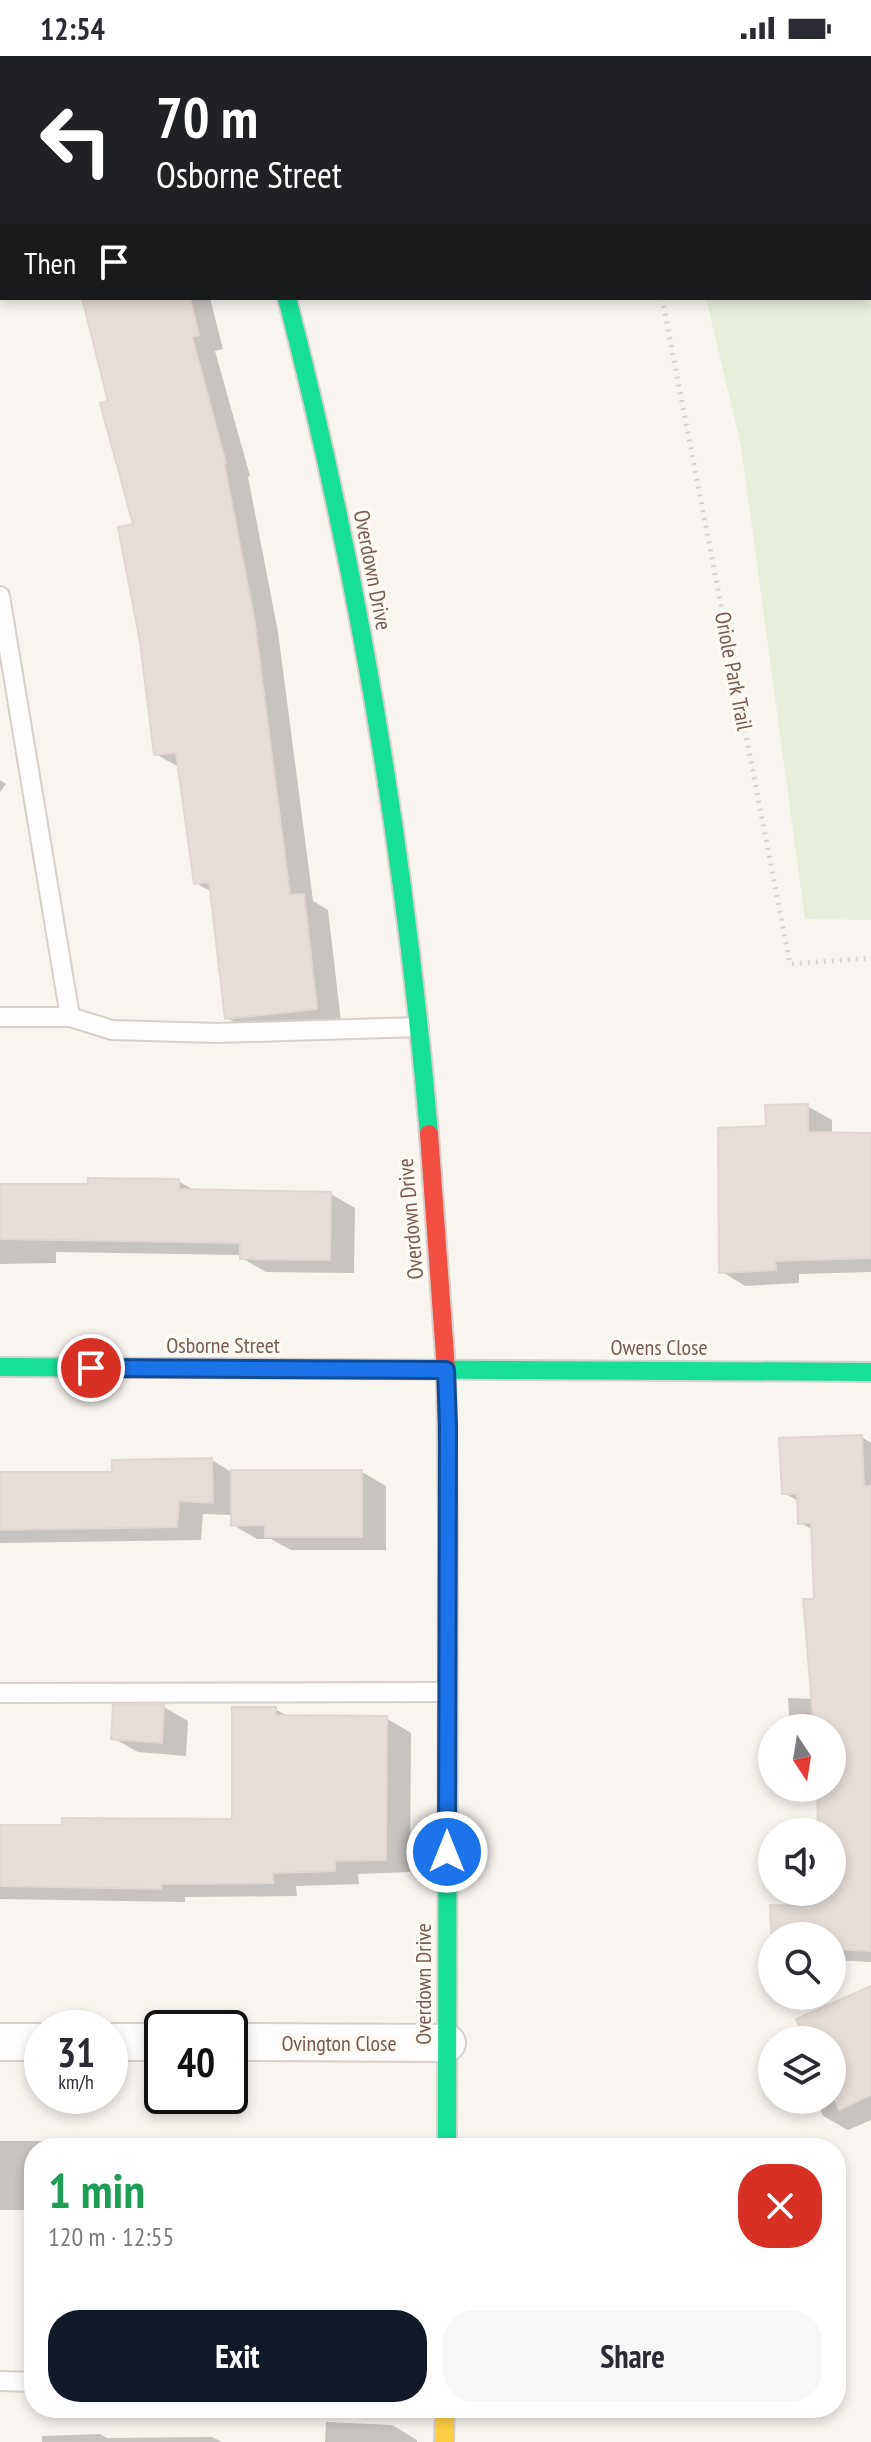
<!DOCTYPE html>
<meta charset="utf-8">
<style>
body{margin:0;font-family:"PT Sans Narrow",sans-serif;background:#f7f7f7;color:#2b2b33;height:100vh;display:flex;flex-direction:column;font-size:30px;white-space:nowrap}
*{box-sizing:border-box;margin:0}
p{font-size:26px;color:#7c7c81}
.icon{flex:none;width:44px;height:44px;fill:none;stroke:currentColor;stroke-width:2;stroke-linecap:round;stroke-linejoin:round}
.map{position:relative;flex:1;overflow:hidden}
.panel{position:absolute;left:24px;top:2082px;width:822px;height:280px;display:flex;flex-direction:column;background:#fff;border-radius:32px;box-shadow:0 4px 12px #0003}
.panel>*{flex:none}
.guide{position:absolute;left:0px;top:0px;width:872px;height:244px;box-shadow:0 4px 12px #0003;background:#202124;color:#fff;overflow:hidden}
.needle{width:52px;rotate:168deg}
.fabs{position:absolute;left:758px;top:1658px;display:grid;gap:16px}
.fabs a{display:grid;place-items:center;width:88px;height:88px;border-radius:50%;background:#fff;box-shadow:0 4px 12px #0003;font-size:40px}
.speed{position:absolute;left:24px;top:1954px;display:flex;gap:16px;font-size:40px;font-weight:700;text-align:center}
.speed>*{display:grid;place-content:center;width:104px;height:104px;border-radius:50%;background:#fff;box-shadow:0 4px 12px #0003;line-height:1}
.speed small{font-size:20px;font-weight:400}
.speed .limit{border:4px solid #111;border-radius:12px;background:#fff;color:#111}
.pin{position:absolute;display:grid;place-items:center;width:68px;height:68px;color:#fff;margin:-34px;border:4px solid #fff;border-radius:50%;box-shadow:0 2px 8px #0007}
.me{position:absolute;width:88px;margin:-44px;rotate:0deg;stroke-linejoin:round;filter:drop-shadow(0 0 6px #0008)}
.turn{display:flex;align-items:center;gap:28px;height:168px;padding:0 24px;font-size:36px}
.turn .icon{width:104px;height:104px;stroke-width:2.5}
.turn b{display:block;font-size:56px;line-height:68px}
.then{display:flex;align-items:center;height:76px;padding:0 24px;background:#0003;gap:16px;font-size:30px}
.round{display:grid;place-items:center;flex:none;width:84px;height:84px;border-radius:32px;background:#f7f7f7}
.overview{display:flex;align-items:center;justify-content:space-between;height:136px;padding:0 24px}
h1{font-size:48px;font-weight:800;line-height:60px;color:#1e9e55}
.primary-button{display:flex;gap:16px;margin-top:auto;padding:16px 24px}
.primary-button a{flex:1;height:92px;border-radius:32px;background:#111827;color:#fff;font-size:32px;font-weight:800;line-height:92px;text-align:center}
.primary-button a+a{background:#f7f7f7;color:#2b2b33}
.status{display:flex;justify-content:space-between;align-items:center;height:56px;padding:0 40px;background:#fff;direction:ltr}
.status svg{height:22px;fill:currentColor}
.map>svg:first-child{display:block}
.green{fill:#e7efdb}
.shadow{fill:#0003}
.building{fill:#e5ddd7;stroke:#e1d7d2;stroke-width:2}
.lines{fill:none;stroke-linecap:round;stroke-linejoin:round}
.lane-casing{stroke:#d6d0ca;stroke-width:22}
.street-casing{stroke:#d6d0ca;stroke-width:40}
.fast-casing{stroke:#d8d0cc;stroke-width:22}
.slow-casing{stroke:#d8d0cc;stroke-width:22}
.jam-casing{stroke:#d8d0cc;stroke-width:22}
.path{stroke:#dad4d0;stroke-width:5;stroke-dasharray:2 6;stroke-linecap:butt}
.lane{stroke:#fefdfd;stroke-width:18}
.street{stroke:#fefdfd;stroke-width:36}
.fast{stroke:#16e098;stroke-width:18}
.slow{stroke:#ffcf43;stroke-width:18}
.jam{stroke:#f24e42;stroke-width:18}
.route-casing{stroke:#114b97;stroke-width:20}
.route{stroke:#1a73e8;stroke-width:14}
.labels{text-anchor:middle;dominant-baseline:central;stroke-width:7;stroke-linejoin:round;paint-order:stroke}
.street-label{font-size:22px;fill:#785b4e;stroke:#fff9f3}
</style>
<div class="status"><b>12:54</b><svg viewBox="0 0 49 12"><path d="M0 12V9h3v3zM5 12V6h3v6zM10 12V3h3v9zM15 12V0h3v12zM26 1h20v11H26zM47 4h2v5h-2z"/></svg></div>
<div class="map">
<svg width="871" height="2386" viewBox="0 0 871 2386">
<rect width="100%" height="100%" fill="#f8f4f0"/>
<path class="green" d="M648 0H871V864L805 863 741 390 706 242H870V2H648Z"/>
<path class="shadow" d="M0 0H114V2H2V58L0 53Z
M84 242H210L223 293 215 295 250 420 248 421 278 576 313 845 328 854 341 966 252 976 227 962 212 836 196 827 180 712 156 698 135 470 111 346Z
M0 724 6 728 0 736Z
M807 1050 832 1064V1079H871V1216L799 1218V1227L745 1230 721 1215 768 1072Z
M178 1125 196 1135 331 1138 355 1152 354 1217 266 1216 242 1202V1199L56 1196V1207L0 1208V1130H90Z
M862 1381 871 1387V1906L832 1904V1880H773L801 1852V1836H832V1776H820L819 1732H832V1672H790L788 1642 814 1643 816 1545 814 1474 800 1467V1446L784 1437Z
M212 1404 231 1416H362L386 1430V1494H291L271 1483H257L233 1469V1459L203 1458 201 1484 0 1487V1418H114Z
M115 1651H164L188 1665 186 1700 138 1696 113 1682Z
M275 1653 290 1661 386 1662 411 1677 410 1816 358 1818 359 1828 296 1830 297 1840 185 1841V1846L0 1843V1771L234 1765Z
M871 1932V2064L848 2074 823 2060 816 2044H832V1984H808Z
M0 2085H262L274 2092H34V2154H0Z
M326 2366 392 2369 417 2384V2386H325Z
M100 2378 107 2382 212 2381 222 2386H42V2380Z"/>
<path class="building" d="M82 242H190L199 279 192 281 226 407H224L254 561 290 839 304 838 317 953 225 963 209 826 194 828 176 697 154 699 140 586 118 471 133 468 100 347 108 345Z
M808 1048V1076L871 1077V1202L775 1205 776 1214 719 1217 718 1072 766 1070 765 1049Z
M88 1122 179 1123V1133L331 1136 330 1204 240 1203V1187L0 1183V1128H88Z
M862 1379 864 1430H871V1895L832 1893V1880H772V1888L770 1849 799 1850V1836H832V1776H818L817 1732H832V1672H814L803 1543H814L811 1467 798 1468 797 1438H782L779 1382Z
M212 1402 213 1447 179 1445 177 1471 0 1474V1416H112V1404Z
M231 1414H362V1481H265V1469L231 1470Z
M113 1649H164L162 1687 111 1683Z
M232 1651H276V1659L387 1660 386 1804 335 1805V1815L273 1817V1827L161 1828V1833L0 1830V1769H62V1762L232 1763Z
M871 1930V2039L839 2054 832 2038V1984H806L796 1963Z"/>
<g class="lines">
<defs>
<path id="lane" d="M0 540 70 961
M0 961H70L112 974 217 977 419 971
M0 1637 446 1636
M0 2325 34 2326"/>
<path id="street" d="M0 1986H42
M110 1986H162
M230 1986 447 1987"/>
<path id="fast" d="M216 0 217 2
M287 242C358 516 405 796 429 1078
M0 1311 871 1316
M447 2092 448 1473"/>
<path id="slow" d="M444 2386 445 2352"/>
<path id="jam" d="M429 1078 446 1314 448 1473"/>
</defs>
<use href="#lane" class="lane-casing"/>
<use href="#street" class="street-casing"/>
<use href="#fast" class="fast-casing"/>
<use href="#slow" class="slow-casing"/>
<use href="#jam" class="jam-casing"/>
<path class="path" d="M610 0 611 2
M662 242 790 908 871 902"/>
<use href="#lane" class="lane"/>
<use href="#street" class="street"/>
<use href="#fast" class="fast"/>
<use href="#slow" class="slow"/>
<use href="#jam" class="jam"/>
</g>
<g class="lines">
<defs>
<path id="route" d="M91 1312 446 1314 448 1369 447 1796"/>
</defs>
<use href="#route" class="route-casing"/>
<use href="#route" class="route"/>
</g>
<g class="labels">
<g class="street-label">
<text transform="translate(373 514) rotate(79)">Overdown Drive</text>
<text transform="translate(734 615) rotate(79)">Oriole Park Trail</text>
<text transform="translate(410 1163) rotate(-95)">Overdown Drive</text>
<text x="223" y="1289">Osborne Street</text>
<text x="659" y="1291">Owens Close</text>
<text transform="translate(423 1928) rotate(-90)">Overdown Drive</text>
<text x="339" y="1987">Ovington Close</text>
</g>
</g>
</svg>
<div class="fabs">
<a><svg class="needle" viewBox="-14 -14 28 28"><path d="M0-13l5 13h-10z" fill="#e53935"/><path d="M0 13l5-13h-10z" fill="#7c7c81"/></svg></a>
<a><svg class="icon" aria-label="sound" viewBox="0 0 24 24"><path d="M4 9h4l5-4v14l-5-4H4zM17 9q2 3 0 6"/></svg></a>
<a><svg class="icon" aria-label="search" viewBox="0 0 24 24"><circle cx="10" cy="10" r="6"/><path d="M15 15l6 6"/></svg></a>
<a><svg class="icon" aria-label="layers" viewBox="0 0 24 24"><path d="M12 4l9 5-9 5-9-5zM3 14l9 5 9-5"/></svg></a>
</div>
<div class="speed"><div>31<small>km/h</small></div><div class="limit">40</div></div>
<div class="pin" style="left:91px;top:1312px;background:#d93025"><svg class="icon" aria-label="arrive" viewBox="0 0 24 24"><path d="M6 21V4h12l-3 4 3 4H6"/></svg></div>
<svg class="me" style="left:447px;top:1796px" viewBox="-20 -20 40 40"><circle r="17" fill="#1a73e8" stroke="#fff" stroke-width="3"/><path d="M0-11L8 9 0 5-8 9z" fill="#fff"/></svg>
<div class="guide">
<div class="turn"><svg class="icon" aria-label="left" viewBox="0 0 24 24"><path d="M17 20v-9H6M10 6l-5 5 5 5"/></svg><div><b>70 m</b>Osborne Street</div></div>
<div class="then">Then<svg class="icon" aria-label="arrive" viewBox="0 0 24 24"><path d="M6 21V4h12l-3 4 3 4H6"/></svg></div>
</div>
<section class="panel">
<div class="overview"><div><h1>1 min</h1><p>120 m · 12:55</p></div><a class="round" style="background:#d93025;color:#fff"><svg class="icon" aria-label="close" viewBox="0 0 24 24"><path d="M6 6l12 12M18 6L6 18"/></svg></a></div>
<div class="primary-button"><a>Exit</a><a>Share</a></div>
</section>
</div>
